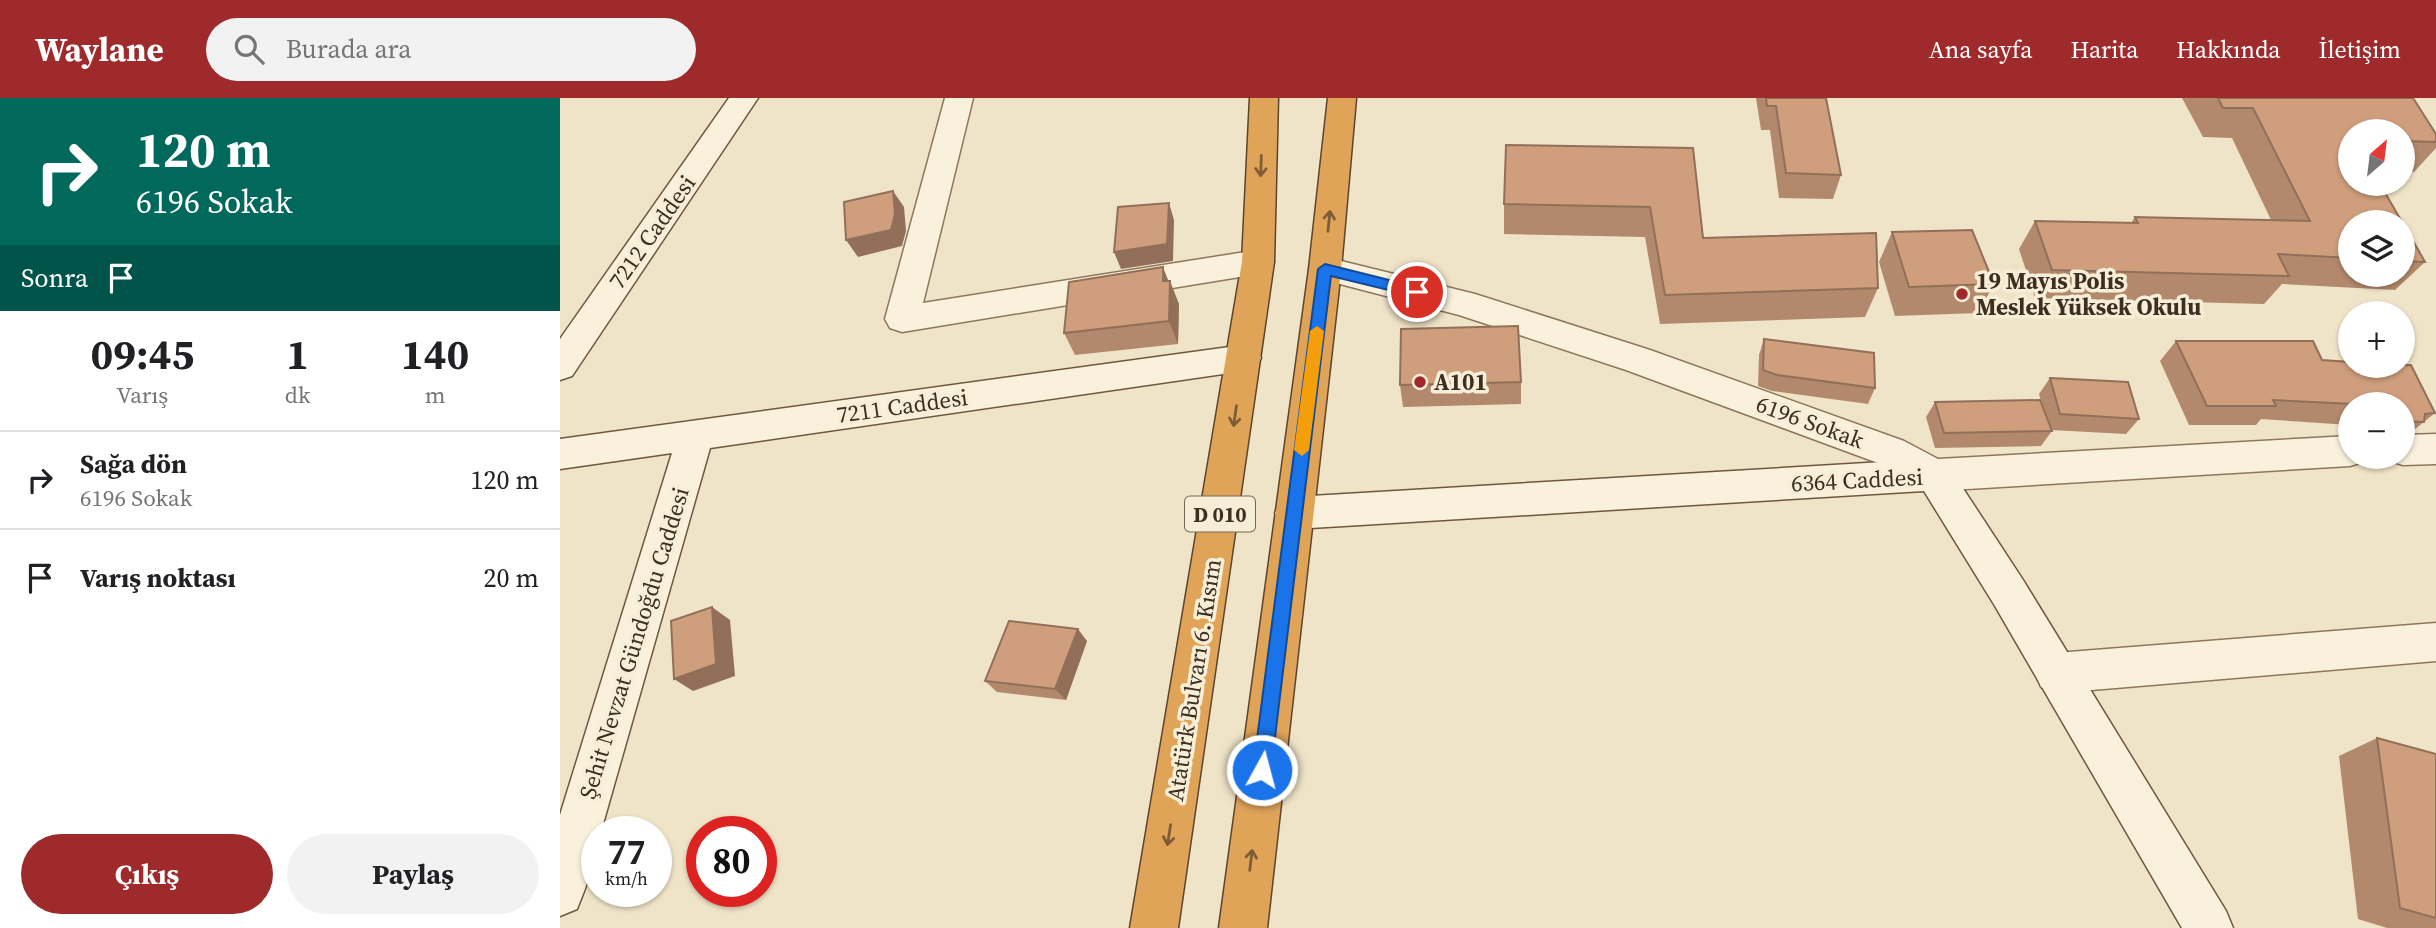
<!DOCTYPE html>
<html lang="tr">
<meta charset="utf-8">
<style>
body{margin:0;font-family:"Source Serif 4",serif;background:#f2f2f2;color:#202124;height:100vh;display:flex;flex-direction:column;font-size:26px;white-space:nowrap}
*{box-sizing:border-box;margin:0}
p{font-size:23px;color:#757577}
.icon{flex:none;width:38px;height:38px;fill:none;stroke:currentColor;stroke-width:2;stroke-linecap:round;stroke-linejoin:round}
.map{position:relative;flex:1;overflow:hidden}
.side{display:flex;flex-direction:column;background:#fff;width:560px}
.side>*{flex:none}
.guide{background:#00695c;color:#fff;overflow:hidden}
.needle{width:46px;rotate:28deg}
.controls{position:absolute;left:1778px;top:21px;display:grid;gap:14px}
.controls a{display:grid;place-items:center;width:77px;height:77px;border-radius:50%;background:#fff;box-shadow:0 2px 5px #0004;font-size:35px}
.speed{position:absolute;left:21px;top:718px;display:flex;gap:14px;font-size:35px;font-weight:700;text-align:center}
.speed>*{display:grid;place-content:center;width:91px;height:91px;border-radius:50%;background:#fff;box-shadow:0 2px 5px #0004;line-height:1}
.speed small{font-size:18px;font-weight:400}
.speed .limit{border:10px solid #d22;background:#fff;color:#111}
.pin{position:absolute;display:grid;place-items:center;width:60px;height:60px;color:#fff;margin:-30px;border:4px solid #fff;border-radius:50%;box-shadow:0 2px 7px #0007}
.me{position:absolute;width:77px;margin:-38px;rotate:7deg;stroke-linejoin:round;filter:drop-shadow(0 0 5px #0008)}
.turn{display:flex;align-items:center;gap:24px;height:147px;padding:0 21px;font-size:32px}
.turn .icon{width:91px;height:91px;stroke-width:2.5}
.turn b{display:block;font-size:49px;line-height:60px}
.then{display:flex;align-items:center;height:66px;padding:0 21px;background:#0003;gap:14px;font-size:26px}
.eta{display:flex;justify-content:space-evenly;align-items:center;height:119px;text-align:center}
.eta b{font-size:42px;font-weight:700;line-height:49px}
.action{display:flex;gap:14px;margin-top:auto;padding:14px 21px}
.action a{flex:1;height:80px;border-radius:42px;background:#9e2a2b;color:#fff;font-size:28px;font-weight:700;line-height:80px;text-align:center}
.action a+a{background:#f2f2f2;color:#202124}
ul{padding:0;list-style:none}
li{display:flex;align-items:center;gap:21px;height:98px;padding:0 21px;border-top:2px solid #e0e0e0}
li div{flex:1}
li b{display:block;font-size:26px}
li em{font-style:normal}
header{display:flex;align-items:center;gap:42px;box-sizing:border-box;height:98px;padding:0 35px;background:#9e2a2b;color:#fff}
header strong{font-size:33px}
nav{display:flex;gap:38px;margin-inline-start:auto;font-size:24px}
.search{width:490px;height:63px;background:#f2f2f2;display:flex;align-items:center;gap:18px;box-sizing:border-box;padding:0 24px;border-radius:38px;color:#757577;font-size:26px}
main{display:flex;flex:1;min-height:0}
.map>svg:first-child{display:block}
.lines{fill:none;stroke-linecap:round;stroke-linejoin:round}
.street-casing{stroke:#8d765c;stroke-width:3}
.secondary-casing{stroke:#6f573f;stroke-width:3}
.highway-casing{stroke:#5b4430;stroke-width:3}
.street{fill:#faf1dc;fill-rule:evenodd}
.secondary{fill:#faf1dc;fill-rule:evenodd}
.highway{fill:#e0a458;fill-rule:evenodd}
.wall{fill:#b2896c}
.shaded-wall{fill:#916f58}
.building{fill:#cf9f7d;stroke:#916f58;stroke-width:2}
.oneway{stroke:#7e5d36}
.route{fill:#1a73e8;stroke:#114b97;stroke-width:2}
.slow{fill:#f59e0b}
.poi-dot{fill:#9e2a2b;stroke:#f7eed8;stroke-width:2.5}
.labels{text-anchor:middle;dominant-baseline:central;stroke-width:7;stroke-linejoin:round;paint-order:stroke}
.shield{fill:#f7eed8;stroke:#756857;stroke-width:2}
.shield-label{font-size:21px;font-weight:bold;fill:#3d2e20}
.street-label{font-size:23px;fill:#3d2e20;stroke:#f7eed8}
.poi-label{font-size:23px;font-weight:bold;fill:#3d2e20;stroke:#f7eed8;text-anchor:start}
</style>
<header>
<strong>Waylane</strong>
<div class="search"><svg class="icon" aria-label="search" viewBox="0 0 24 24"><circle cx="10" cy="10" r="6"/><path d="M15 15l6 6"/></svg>Burada ara</div>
<nav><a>Ana sayfa</a><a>Harita</a><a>Hakkında</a><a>İletişim</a></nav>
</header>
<main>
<section class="side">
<div class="guide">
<div class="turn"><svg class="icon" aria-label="right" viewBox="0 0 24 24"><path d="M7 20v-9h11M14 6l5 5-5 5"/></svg><div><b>120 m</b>6196 Sokak</div></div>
<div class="then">Sonra<svg class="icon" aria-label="arrive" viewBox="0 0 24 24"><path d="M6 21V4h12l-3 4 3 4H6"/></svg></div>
</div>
<div class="eta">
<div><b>09:45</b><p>Varış</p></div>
<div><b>1</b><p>dk</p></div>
<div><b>140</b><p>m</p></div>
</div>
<ul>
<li><svg class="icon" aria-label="right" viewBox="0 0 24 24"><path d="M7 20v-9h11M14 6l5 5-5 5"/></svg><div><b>Sağa dön</b><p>6196 Sokak</p></div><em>120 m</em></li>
<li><svg class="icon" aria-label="arrive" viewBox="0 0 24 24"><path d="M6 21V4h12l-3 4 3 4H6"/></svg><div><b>Varış noktası</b></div><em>20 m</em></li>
</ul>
<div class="action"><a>Çıkış</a><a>Paylaş</a></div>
</section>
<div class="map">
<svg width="1876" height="830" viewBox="0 0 1876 830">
<rect width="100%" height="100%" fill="#f0e4c8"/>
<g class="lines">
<defs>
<path id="street" d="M385 0H413L363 205 698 152 710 156 714 164 710 172 698 176 342 234 330 230 325 221Z
M765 159 915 196 1090 252 1344 343 1378 361 1790 338V359H1806L1803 364 1790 368 1374 393 1318 365 1066 272 899 217 753 179 749 171 753 163Z
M1876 336V366L1843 367 1830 363 1828 359H1843V337Z
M1876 525V563L1496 595 1481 589 1475 575 1481 561 1496 555Z"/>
<path id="secondary" d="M169 0H198L12 278 0 282V241Z
M684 247 696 251 701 260 696 269 684 273 150 350 41 733H37C37 760 27 787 17 811L0 818V717L112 355 0 371V341Z
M1374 361 1387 366 1463 482 1666 813 1673 830H1622L1435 508 1364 393 734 431 720 427 715 415 720 403 734 399Z"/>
<path id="highway" d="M690 0H718L714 164 618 830H570L682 164Z
M768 0H796L781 171 707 830H659L749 171Z"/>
</defs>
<use href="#street" class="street-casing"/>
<use href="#secondary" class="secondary-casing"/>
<use href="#highway" class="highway-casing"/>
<use href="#street" class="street"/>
<use href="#secondary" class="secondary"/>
<use href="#highway" class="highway"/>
</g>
<path class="wall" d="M1196 0H1266L1281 77 1273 101 1219 100 1210 32H1201Z
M1622 0H1853L1876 36V50L1854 74 1843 73V33H1790V177H1843V125L1865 164 1835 192 1722 186 1704 206 1475 200 1459 151 1475 123 1571 125 1575 119 1711 122 1672 40 1643 39Z
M1133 50 1143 140 1318 190 1305 219 1100 226 1085 139 944 136V106Z
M1332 134 1434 186 1418 215 1335 218 1319 164Z
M608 183 619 206 618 246 515 257 504 235Z
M1204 241 1315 290 1308 306 1212 293 1198 288 1199 257Z
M1616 243 1762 262 1875 315 1843 341V306H1790V327L1701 321 1696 327H1629L1600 263Z
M1490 280 1579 321 1566 336 1491 332 1492 333 1481 348 1375 350 1366 319 1375 304 1483 310 1479 296Z
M961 284V306L843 309 840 287Z
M527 543 506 602 437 594 425 583Z
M1817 640 1876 656V830H1827L1798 821 1779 658Z"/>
<path class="shaded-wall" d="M333 93 344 109 346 133 342 148 298 159 286 142Z
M609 105 614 122 613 163 561 171 554 154Z
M603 169 610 187V183L619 206 618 246 609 223 603 183Z
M152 509 170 522 175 578 133 593 114 581Z
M518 531 527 543 506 602 495 591Z"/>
<path class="building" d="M1206 0H1266L1281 77 1226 75 1216 8H1207Z
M1658 0H1853L1876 36V44L1843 43V33H1790V86H1820L1842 124H1790V160L1718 156 1729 178 1492 172 1475 123 1578 125 1575 119 1750 123 1693 10H1663Z
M946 47 1133 50 1143 140 1316 135 1318 190 1105 197 1090 109 944 106Z
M333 93 335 116 331 132 286 142 284 104Z
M609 105 607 146 554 154 558 109Z
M1843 125 1865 164 1843 163Z
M1412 132 1434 186 1349 189 1332 134Z
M603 169V183H610L609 223 504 235 509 184Z
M958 228 961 284 840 287 841 231Z
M1204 241 1314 255 1315 290 1217 277 1203 272Z
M1616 243H1753L1762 262 1790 264V268L1851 267 1875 315 1865 316 1864 324 1843 323V306H1794L1713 302 1716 308H1647Z
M1490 280 1568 284 1579 321 1500 316Z
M1480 302 1492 333 1384 335 1375 304Z
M152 509 156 566 114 581 111 523Z
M449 523 518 531 495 591 425 583Z
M1817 640 1876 656V820L1840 810Z"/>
<defs><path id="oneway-shaft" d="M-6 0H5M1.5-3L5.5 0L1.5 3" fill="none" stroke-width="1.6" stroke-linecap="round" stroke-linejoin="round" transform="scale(1.75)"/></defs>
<g class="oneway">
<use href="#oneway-shaft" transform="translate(701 68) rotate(92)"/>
<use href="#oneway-shaft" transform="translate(769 123) rotate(-84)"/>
<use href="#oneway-shaft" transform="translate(675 318) rotate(98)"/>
<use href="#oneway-shaft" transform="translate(609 737) rotate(99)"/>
<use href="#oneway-shaft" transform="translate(691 762) rotate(-83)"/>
</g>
<path class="route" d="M765 166 857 189 864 194 857 199 771 178 711 672 709 678 702 681 696 678 693 672 758 171Z"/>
<path class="slow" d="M757 228 764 233 749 352 742 358 734 352 750 233Z"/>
<g class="poi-dot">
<circle cx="1402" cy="196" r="7"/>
<circle cx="860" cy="284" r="7"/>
</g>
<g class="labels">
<rect class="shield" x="625" y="398.5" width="70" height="35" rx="5"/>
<g class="shield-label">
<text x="660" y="416">D 010</text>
</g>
<g class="street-label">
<text transform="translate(92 134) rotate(-55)">7212 Caddesi</text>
<text transform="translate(342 308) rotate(-8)">7211 Caddesi</text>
<text transform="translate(1250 324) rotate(20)">6196 Sokak</text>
<text transform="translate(1297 382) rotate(-3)">6364 Caddesi</text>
<text transform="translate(74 545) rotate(-73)">Şehit Nevzat Gündoğdu Caddesi</text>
<text transform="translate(634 582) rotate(-81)">Atatürk Bulvarı 6. Kısım</text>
</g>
<g class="poi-label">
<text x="1416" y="183">19 Mayıs Polis<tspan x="1416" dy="26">Meslek Yüksek Okulu</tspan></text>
<text x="874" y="284">A101</text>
</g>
</g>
</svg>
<div class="controls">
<a><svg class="needle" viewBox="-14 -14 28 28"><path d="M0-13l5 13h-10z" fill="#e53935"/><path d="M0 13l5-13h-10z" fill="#757577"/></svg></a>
<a><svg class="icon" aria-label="layers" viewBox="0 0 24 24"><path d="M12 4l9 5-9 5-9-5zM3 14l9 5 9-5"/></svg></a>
<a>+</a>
<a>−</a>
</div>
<div class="speed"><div>77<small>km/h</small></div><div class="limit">80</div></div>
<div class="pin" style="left:857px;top:194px;background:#d93025"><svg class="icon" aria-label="arrive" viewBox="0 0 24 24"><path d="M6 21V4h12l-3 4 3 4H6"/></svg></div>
<svg class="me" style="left:702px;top:672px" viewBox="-20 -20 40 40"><circle r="17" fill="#1a73e8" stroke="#fff" stroke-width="3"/><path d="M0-11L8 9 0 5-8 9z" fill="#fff"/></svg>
</div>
</main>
